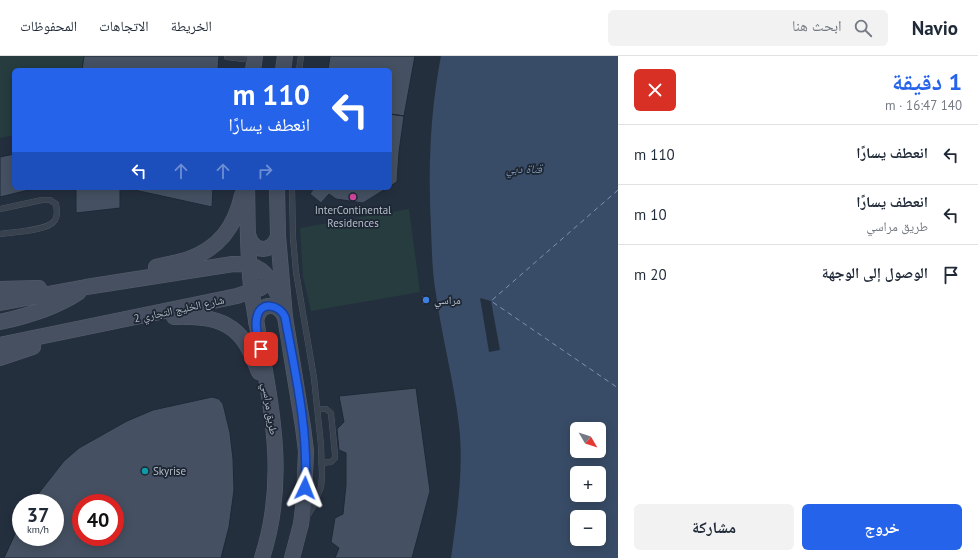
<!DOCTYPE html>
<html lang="ar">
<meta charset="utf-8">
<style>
body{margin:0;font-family:"PT Sans","Noto Naskh Arabic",sans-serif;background:#f2f2f3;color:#1f2937;direction:rtl;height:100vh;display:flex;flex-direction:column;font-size:15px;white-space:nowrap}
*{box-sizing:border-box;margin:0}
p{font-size:13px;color:#747a83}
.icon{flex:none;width:22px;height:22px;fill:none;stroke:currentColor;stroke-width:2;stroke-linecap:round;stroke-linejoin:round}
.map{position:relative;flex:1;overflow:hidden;direction:ltr}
.panel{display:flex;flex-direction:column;background:#fff;width:360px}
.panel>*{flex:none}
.top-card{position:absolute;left:12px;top:12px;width:380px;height:122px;border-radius:6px;box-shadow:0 2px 10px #0003;direction:rtl;background:#2563eb;color:#fff;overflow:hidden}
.needle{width:26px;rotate:129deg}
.buttons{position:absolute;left:570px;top:366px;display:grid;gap:8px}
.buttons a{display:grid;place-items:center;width:36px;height:36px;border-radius:6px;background:#fff;box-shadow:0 2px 10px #0003;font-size:20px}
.speed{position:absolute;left:12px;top:438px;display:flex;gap:8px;font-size:20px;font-weight:700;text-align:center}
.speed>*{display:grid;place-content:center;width:52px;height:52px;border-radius:50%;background:#fff;box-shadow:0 2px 10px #0003;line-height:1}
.speed small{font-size:10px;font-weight:400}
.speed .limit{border:6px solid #d22;background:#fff;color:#111}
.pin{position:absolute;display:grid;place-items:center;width:34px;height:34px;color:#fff;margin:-17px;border-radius:8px;box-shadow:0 2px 6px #0006}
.me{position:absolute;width:44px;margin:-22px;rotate:2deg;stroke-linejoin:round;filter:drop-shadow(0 0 3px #0008)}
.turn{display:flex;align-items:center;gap:14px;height:84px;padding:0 16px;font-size:18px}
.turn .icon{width:52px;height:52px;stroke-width:2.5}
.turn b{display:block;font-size:28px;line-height:34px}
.lanes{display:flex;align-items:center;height:38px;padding:0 16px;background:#0003;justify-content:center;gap:20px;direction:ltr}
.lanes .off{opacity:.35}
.round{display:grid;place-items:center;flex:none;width:42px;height:42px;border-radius:6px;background:#f2f2f3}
.overview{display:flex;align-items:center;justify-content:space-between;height:68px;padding:0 16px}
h1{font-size:24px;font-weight:800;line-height:30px;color:#2563eb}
.action{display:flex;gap:8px;margin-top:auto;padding:8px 16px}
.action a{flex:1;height:46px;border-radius:6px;background:#2563eb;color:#fff;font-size:16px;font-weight:800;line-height:46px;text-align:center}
.action a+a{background:#f2f2f3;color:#1f2937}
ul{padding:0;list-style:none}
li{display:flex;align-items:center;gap:12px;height:60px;padding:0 16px;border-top:1px solid #e0e1e3}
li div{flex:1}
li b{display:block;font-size:15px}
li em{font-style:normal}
header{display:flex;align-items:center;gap:24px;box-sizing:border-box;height:56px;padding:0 20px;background:#fff;border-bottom:1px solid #e0e1e3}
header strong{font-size:19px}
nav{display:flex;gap:22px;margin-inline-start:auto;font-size:14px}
.search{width:280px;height:36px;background:#f2f2f3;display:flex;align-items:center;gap:10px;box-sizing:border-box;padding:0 14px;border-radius:6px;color:#747a83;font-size:15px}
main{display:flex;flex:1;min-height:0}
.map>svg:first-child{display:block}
.green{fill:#263c3f}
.water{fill:#394c67;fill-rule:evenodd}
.pier{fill:#242f3e}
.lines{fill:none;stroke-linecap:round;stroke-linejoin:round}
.ferry{stroke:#7c92b1;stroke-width:1;stroke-dasharray:5 4;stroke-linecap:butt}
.building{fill:#455162;stroke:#1f2835;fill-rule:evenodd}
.lane-casing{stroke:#565f6c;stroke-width:6}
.secondary-casing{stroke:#565f6c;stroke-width:16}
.lane{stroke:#38414e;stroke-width:5.5}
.secondary{stroke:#465061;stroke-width:15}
.route-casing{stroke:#184099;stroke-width:10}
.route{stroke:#2563eb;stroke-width:7}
.hotel-dot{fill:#d1479c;stroke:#1d2633;stroke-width:1.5}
.shop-dot{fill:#3f7fe0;stroke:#1d2633;stroke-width:1.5}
.culture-dot{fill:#0f9aa8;stroke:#1d2633;stroke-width:1.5}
.labels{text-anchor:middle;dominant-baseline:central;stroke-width:3.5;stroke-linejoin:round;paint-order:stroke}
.poi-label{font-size:11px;fill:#b4bcc9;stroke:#1d2633;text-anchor:start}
.street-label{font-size:11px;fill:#b4bcc9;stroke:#1d2633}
.water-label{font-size:12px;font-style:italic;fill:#7c92b1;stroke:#1d2633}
</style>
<header>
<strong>Navio</strong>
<div class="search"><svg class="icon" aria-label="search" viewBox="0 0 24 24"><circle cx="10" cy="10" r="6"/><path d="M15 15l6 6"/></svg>ابحث هنا</div>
<nav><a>الخريطة</a><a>الاتجاهات</a><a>المحفوظات</a></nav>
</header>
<main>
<section class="panel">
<div class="overview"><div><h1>1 دقيقة</h1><p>140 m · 16:47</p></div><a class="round" style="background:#d93025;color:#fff"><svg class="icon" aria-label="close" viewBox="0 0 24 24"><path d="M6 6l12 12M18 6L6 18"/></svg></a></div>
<ul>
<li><svg class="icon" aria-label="left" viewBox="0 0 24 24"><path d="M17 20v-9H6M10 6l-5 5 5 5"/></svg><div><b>انعطف يسارًا</b></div><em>110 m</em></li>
<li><svg class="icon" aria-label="left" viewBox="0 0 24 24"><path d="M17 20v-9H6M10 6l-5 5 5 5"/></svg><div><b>انعطف يسارًا</b><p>طريق مراسي</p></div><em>10 m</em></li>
<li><svg class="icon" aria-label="arrive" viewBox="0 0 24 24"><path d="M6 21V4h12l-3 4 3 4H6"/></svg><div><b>الوصول إلى الوجهة</b></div><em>20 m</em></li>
</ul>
<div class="action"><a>خروج</a><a>مشاركة</a></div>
</section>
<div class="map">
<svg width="618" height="502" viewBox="0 0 618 502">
<rect width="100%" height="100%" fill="#242f3e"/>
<path class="green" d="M0 0H84L82 14H14V79L0 82Z
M409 153 420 236 311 255 303 221 300 172Z"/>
<path class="water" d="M441 0H618V502H451C457 459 464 413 459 369 454 325 442 282 436 238 432 217 432 194 431 172 428 115 430 56 441 0ZM577 373H599V395H577ZM577 417H599V439H577ZM577 461H599V483H577Z"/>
<path class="pier" d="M480 242 491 245 500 294 489 296Z"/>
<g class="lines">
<path class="ferry" d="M618 134 491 245 618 332"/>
</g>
<path class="building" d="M84 0H219L218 14H82Z
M330 0H415L404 60 390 58V14H328Z
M390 58 404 60 399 96 397 126 390 130Z
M14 98V132H37L0 141V101Z
M76 132H120V152L76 157Z
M128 132H213L212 151 130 133Z
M314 132H387L363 147 336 143 329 138 321 147 310 138Z
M429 239 430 248 422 249 421 240Z
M416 332 430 435 412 502H335L339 492 331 486 335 462 343 458 346 429V397L339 394 337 373 344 366 339 340Z
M212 341 219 343 223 348 230 377 233 403 234 434 229 471 221 502H4L21 465V481H55V447H31L64 405 79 392 127 365 153 354ZM81 447H115V481H81Z"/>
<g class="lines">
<defs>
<path id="lane" d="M227 1 253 4
M299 14 301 0
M292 132 293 182 296 216 314 322 321 389 322 420 321 431 313 451 306 462
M0 153 42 144H50L56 148C57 154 58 159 55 164 49 175 12 176 0 178
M318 353H326L331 357 335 399V402L331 406 321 407"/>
<path id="secondary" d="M253 14 255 0
M283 14 285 0
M247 132C248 167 247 203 252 238 265 330 292 410 262 502
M277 132 278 180 285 261 303 371 306 395 304 444 301 468 292 502
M248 178C252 197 272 198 278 180
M156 211C166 208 176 207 186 204 219 193 235 171 242 139
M0 233 39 232
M0 247 86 231 233 208C238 208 244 208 249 209 266 212 274 230 280 244
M174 261C205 260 233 262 249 293 253 301 256 309 259 316
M0 266C28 260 55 252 79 236
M256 266C258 247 277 244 285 261
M0 289 237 240 261 232
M0 302 33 291"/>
</defs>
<use href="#lane" class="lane-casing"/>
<use href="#secondary" class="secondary-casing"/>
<use href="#lane" class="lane"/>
<use href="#secondary" class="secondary"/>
</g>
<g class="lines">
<defs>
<path id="route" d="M261 293C259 284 254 271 257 261 260 245 279 248 285 261 295 316 309 376 305 432"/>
</defs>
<use href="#route" class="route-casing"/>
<use href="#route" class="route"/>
</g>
<circle class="hotel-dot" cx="353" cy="141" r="4"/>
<circle class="shop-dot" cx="426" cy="244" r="4"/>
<circle class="culture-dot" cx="145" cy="415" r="4"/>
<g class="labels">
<g class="poi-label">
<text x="353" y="154" text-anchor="middle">InterContinental<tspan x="353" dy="13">Residences</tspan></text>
<text x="434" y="244">مراسي</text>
<text x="153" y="415">Skyrise</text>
</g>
<g class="street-label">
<text transform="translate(179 253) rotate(-12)">شارع الخليج التجاري 2</text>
<text transform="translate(270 353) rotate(81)">طريق مراسي</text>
</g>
<g class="water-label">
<text x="524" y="112">قناة دبي</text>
</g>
</g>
</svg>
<div class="buttons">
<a><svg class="needle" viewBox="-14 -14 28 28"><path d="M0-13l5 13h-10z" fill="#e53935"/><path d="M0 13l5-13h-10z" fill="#747a83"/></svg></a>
<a>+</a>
<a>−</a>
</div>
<div class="speed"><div>37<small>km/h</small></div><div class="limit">40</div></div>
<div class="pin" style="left:261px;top:293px;background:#d93025"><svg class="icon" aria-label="arrive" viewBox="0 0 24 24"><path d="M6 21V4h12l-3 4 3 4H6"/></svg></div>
<svg class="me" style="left:305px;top:432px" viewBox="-20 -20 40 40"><path d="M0-17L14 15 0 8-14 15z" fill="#2563eb" stroke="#fff" stroke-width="4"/></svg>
<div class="top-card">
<div class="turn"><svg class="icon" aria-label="left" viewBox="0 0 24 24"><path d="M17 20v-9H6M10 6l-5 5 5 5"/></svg><div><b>110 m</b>انعطف يسارًا</div></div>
<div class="lanes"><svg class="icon" aria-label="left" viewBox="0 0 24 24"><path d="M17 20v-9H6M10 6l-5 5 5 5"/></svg><svg class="icon off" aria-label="ahead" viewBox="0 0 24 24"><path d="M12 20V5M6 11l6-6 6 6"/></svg><svg class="icon off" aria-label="ahead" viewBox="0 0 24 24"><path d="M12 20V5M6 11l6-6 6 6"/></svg><svg class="icon off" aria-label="right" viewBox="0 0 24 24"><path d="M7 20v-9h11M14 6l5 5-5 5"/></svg></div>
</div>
</div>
</main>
